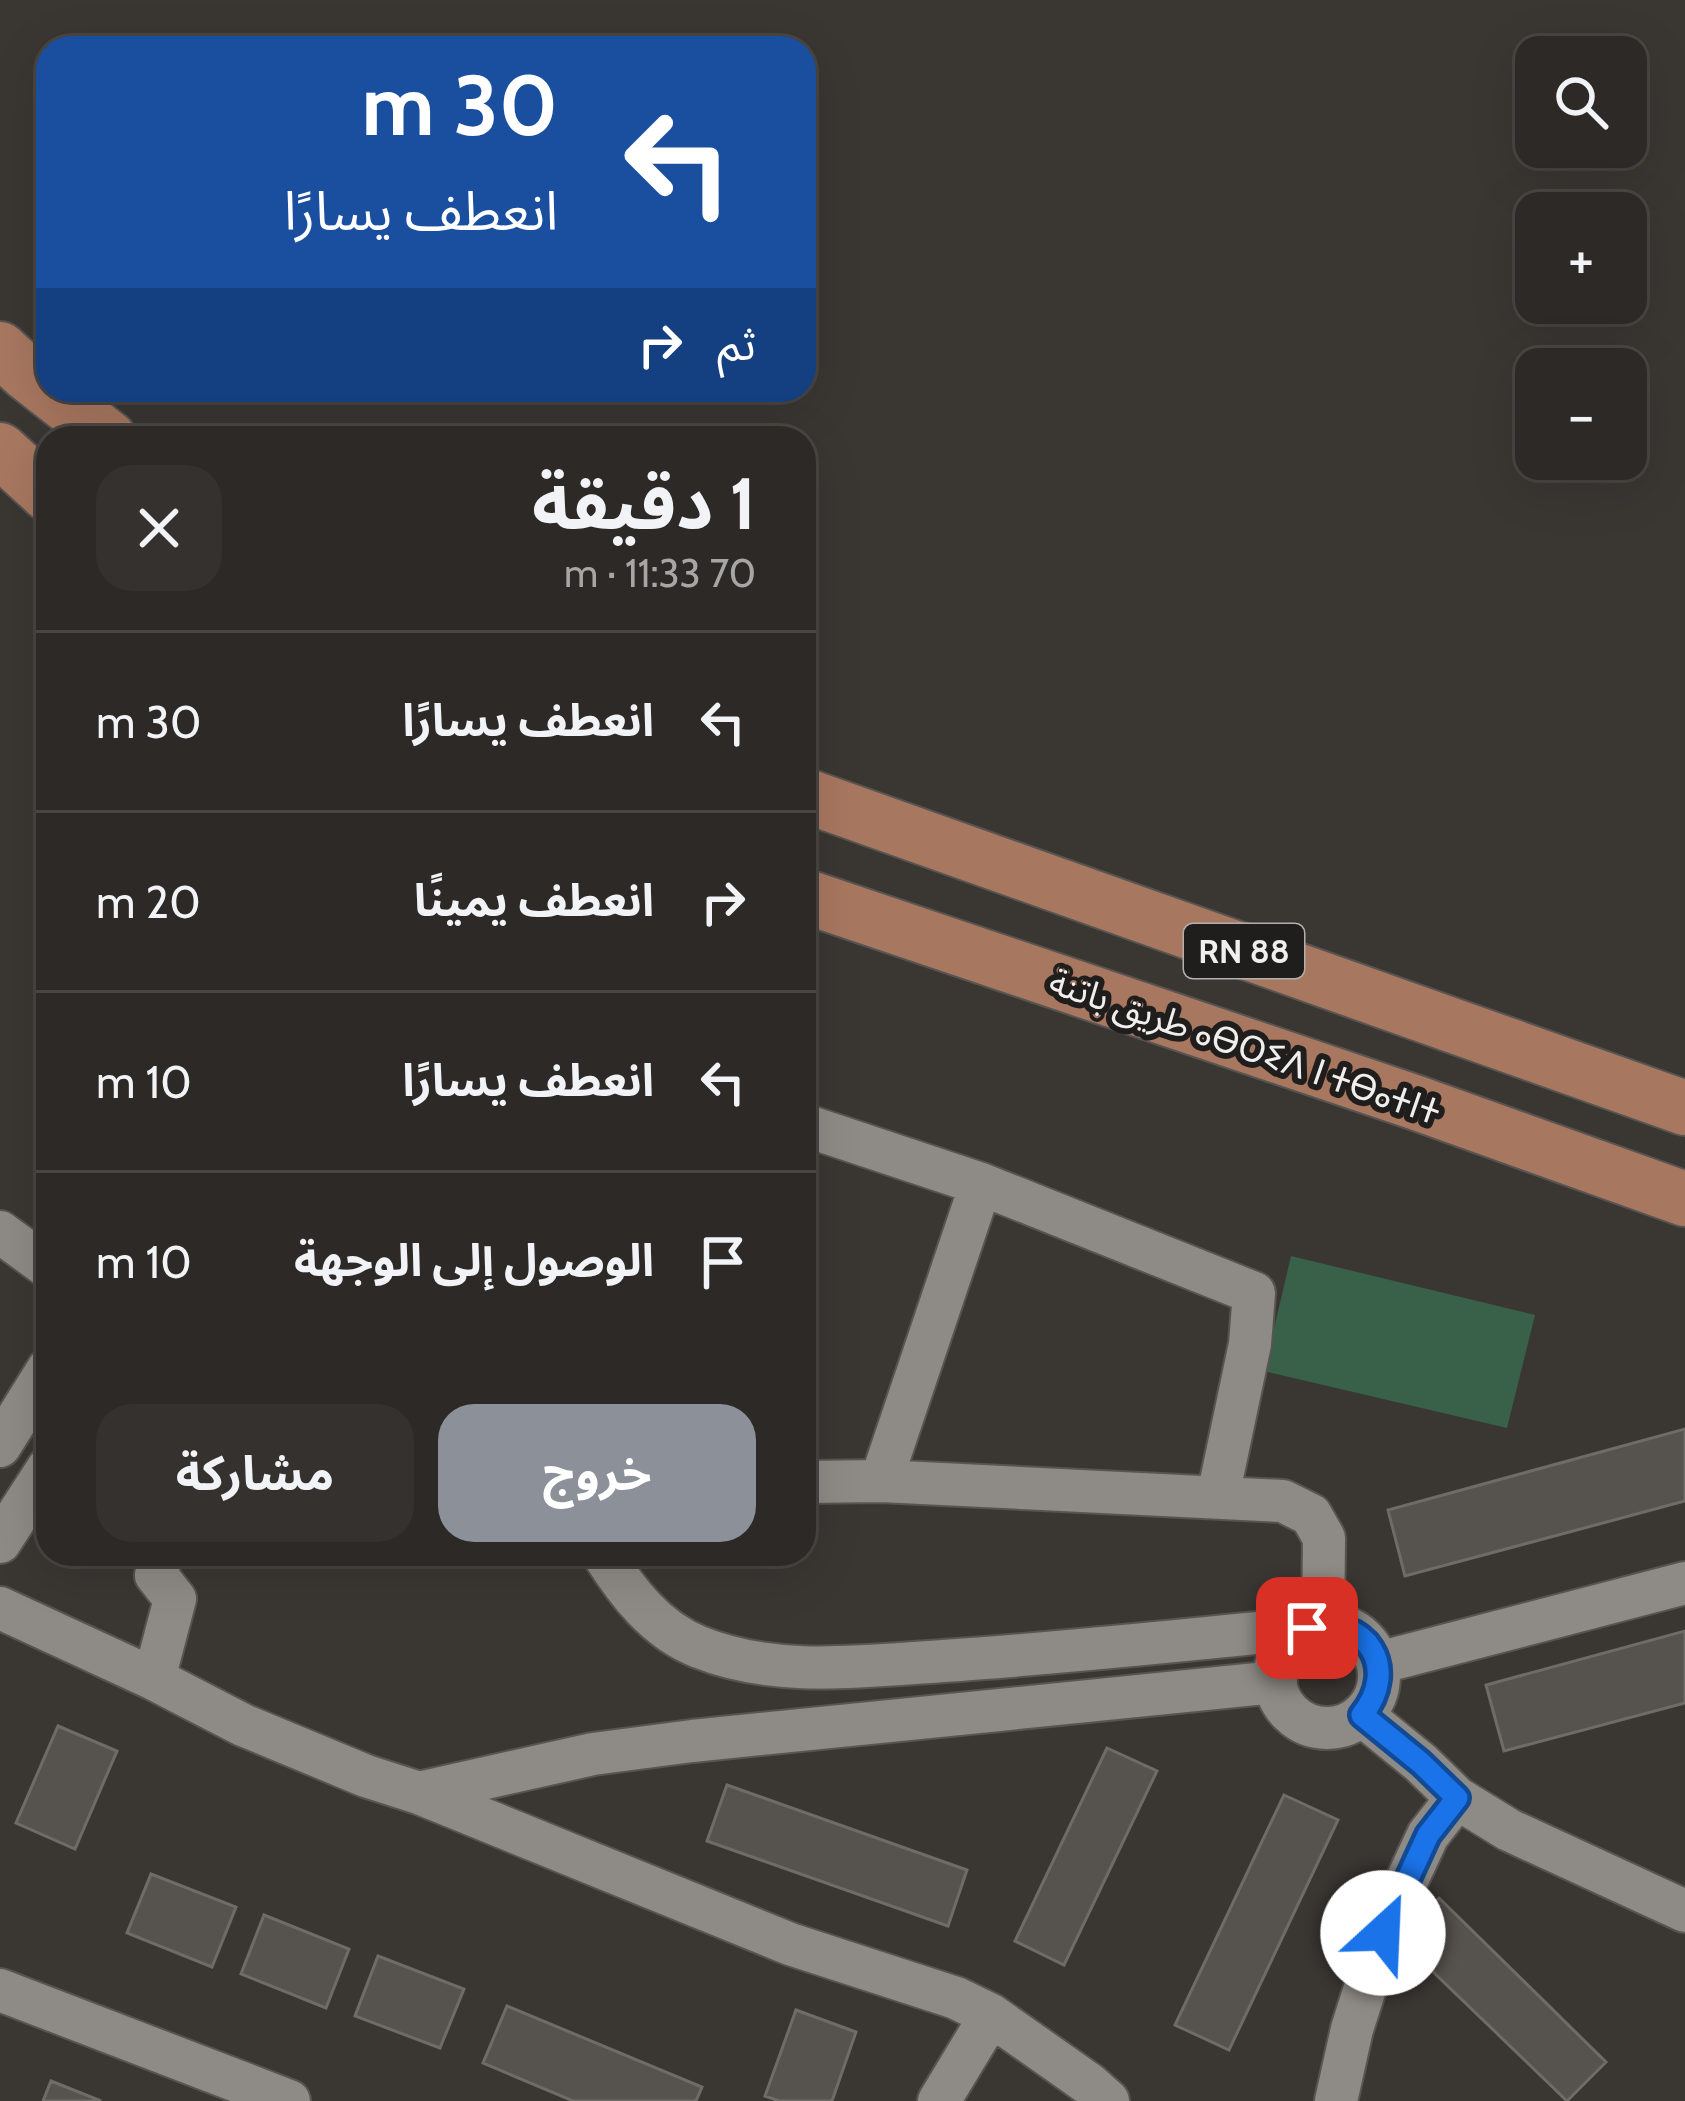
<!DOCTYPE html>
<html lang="ar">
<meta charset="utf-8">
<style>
body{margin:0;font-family:Cabin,"Noto Sans Arabic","Noto Sans Tifinagh",sans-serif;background:#34312e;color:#f1f3f6;direction:rtl;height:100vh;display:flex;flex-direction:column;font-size:45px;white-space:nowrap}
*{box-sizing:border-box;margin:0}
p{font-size:39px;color:#a6a6a7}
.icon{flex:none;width:66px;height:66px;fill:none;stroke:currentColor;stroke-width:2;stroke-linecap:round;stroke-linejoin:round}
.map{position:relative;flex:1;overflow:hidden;direction:ltr}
.panel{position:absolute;left:36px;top:426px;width:780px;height:1140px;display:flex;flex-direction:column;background:#2c2926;border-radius:36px;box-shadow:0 12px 48px #0002,0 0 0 3px #484543;direction:rtl}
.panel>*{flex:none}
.banner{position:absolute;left:36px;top:36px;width:780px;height:366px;border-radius:36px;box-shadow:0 12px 48px #0002,0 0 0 3px #484543;direction:rtl;background:#1a4fa0;color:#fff;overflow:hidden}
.controls{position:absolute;left:1515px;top:36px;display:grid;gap:24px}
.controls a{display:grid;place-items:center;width:132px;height:132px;border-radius:24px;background:#2c2926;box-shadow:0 12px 48px #0002,0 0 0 3px #484543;font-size:60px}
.pin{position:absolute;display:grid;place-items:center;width:102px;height:102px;color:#fff;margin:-51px;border-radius:24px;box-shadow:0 6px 18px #0006}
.me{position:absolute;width:132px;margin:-66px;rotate:25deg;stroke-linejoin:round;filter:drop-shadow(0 0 9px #0008)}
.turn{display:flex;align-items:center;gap:42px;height:252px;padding:0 60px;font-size:54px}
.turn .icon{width:156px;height:156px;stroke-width:2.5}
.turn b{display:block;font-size:84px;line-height:102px}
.then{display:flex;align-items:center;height:114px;padding:0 60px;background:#0003;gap:24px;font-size:45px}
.round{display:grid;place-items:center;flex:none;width:126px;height:126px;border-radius:36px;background:#34312e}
.head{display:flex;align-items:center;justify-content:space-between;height:204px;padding:0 60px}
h1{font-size:72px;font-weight:700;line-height:90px}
.action{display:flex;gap:24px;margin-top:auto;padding:24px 60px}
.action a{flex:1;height:138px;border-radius:36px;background:#8c9099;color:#fff;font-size:48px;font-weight:700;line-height:138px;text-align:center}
.action a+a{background:#34312e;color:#f1f3f6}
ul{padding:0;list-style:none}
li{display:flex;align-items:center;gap:36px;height:180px;padding:0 60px;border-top:3px solid #484543}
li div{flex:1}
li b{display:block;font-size:45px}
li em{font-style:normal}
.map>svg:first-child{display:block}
.green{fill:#396049}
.building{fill:#56524e;stroke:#6f6b66;stroke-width:3}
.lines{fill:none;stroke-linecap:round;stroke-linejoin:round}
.minor-casing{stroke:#585451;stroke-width:46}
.major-casing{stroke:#585451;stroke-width:58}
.minor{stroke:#8e8a85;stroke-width:42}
.major{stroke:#a87760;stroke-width:54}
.route-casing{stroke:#114b97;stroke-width:30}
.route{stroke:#1a73e8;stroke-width:21}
.labels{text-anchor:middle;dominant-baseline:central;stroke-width:12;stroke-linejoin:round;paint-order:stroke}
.shield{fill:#201e1d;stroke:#b2b0ae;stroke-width:3}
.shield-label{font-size:33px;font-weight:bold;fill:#f1efec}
.street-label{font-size:36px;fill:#f1efec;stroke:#201e1d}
</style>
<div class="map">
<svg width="1685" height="2101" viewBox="0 0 1685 2101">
<rect width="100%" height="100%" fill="#3a3733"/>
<path class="green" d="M1291 1256 1535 1315 1507 1428 1264 1371Z"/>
<path class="building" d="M1685 1429V1501L1405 1576 1388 1510Z
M1685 1631V1703L1504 1751 1486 1685Z
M58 1726 117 1751 75 1849 16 1823Z
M1107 1748 1157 1771 1064 1965 1015 1941Z
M727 1785 967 1870 948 1926 707 1841Z
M1284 1795 1338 1820 1229 2050 1175 2025Z
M151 1874 236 1907 212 1967 127 1933Z
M1439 1898 1606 2062 1567 2101 1399 1939Z
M264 1915 349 1949 326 2008 241 1974Z
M378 1956 464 1989 440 2048 355 2016Z
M507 2006 702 2087 696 2101H573L483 2063Z
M796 2010 856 2032 832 2101H779L765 2096Z
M51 2081 101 2101H43Z"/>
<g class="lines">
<defs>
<path id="minor" d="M804 1125 981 1184 1254 1293 1250 1344 1218 1496
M0 1232 48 1267
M0 1446 48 1369
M881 1481 981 1184
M804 1482 881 1481 1283 1501 1311 1515 1324 1538 1323 1624
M0 1542 48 1468
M603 1554C627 1592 656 1630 699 1647 776 1678 863 1666 943 1661 1065 1653 1186 1640 1307 1628
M0 1608 154 1679 243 1725 366 1776 419 1793 593 1754 692 1741 1276 1682
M1275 1676a52 52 0 1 1 104 0a52 52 0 1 1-104 0Z
M1378 1663 1685 1583
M154 1679 175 1599 156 1575 162 1554
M1362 1715 1421 1763 1457 1798 1509 1830 1685 1911
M419 1793 790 1944 956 1998 991 2015 1089 2084 1108 2101
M0 1990 289 2101
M939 2101 991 2015
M1336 2101 1352 2029 1383 1932 1428 1835 1457 1798"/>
<path id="major" d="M0 349 26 373 109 438
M0 450 48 494
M804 795 1685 1108
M804 896 1414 1102 1685 1199"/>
</defs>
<use href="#minor" class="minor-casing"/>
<use href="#major" class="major-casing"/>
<use href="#minor" class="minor"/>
<use href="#major" class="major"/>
</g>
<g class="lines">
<defs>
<path id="route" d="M1307 1628C1367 1615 1400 1668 1362 1715L1421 1763 1457 1798 1428 1835 1383 1933"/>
</defs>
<use href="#route" class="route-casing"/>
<use href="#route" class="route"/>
</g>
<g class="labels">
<rect class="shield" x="1184" y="924" width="120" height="54" rx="9"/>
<g class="shield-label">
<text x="1244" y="951">RN 88</text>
</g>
<g class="street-label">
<text transform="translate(1245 1046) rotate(19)">طريق باتنة ⴰⴱⵔⵉⴷ ⵏ ⵜⴱⴰⵜⵏⵜ</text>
</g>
</g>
</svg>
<div class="controls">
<a><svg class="icon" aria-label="search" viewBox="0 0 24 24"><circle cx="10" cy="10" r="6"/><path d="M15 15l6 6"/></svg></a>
<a>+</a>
<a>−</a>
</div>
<div class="pin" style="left:1307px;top:1628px;background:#d93025"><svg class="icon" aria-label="arrive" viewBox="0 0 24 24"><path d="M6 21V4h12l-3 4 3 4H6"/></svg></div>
<svg class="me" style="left:1383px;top:1933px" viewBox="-20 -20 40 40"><circle r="19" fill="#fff"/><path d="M0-13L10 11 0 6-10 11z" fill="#1a73e8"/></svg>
<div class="banner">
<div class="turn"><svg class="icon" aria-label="left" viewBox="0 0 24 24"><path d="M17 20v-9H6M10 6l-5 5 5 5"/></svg><div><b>30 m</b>انعطف يسارًا</div></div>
<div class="then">ثم<svg class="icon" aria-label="right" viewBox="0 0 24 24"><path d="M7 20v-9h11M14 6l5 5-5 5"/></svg></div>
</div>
<section class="panel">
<div class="head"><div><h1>1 دقيقة</h1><p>70 m · 11:33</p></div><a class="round"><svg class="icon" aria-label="close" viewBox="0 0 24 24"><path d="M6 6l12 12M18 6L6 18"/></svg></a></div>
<ul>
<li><svg class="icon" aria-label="left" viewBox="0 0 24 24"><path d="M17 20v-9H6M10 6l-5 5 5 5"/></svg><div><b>انعطف يسارًا</b></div><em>30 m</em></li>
<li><svg class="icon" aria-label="right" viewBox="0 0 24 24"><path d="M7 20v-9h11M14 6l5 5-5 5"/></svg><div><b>انعطف يمينًا</b></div><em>20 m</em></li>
<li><svg class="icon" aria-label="left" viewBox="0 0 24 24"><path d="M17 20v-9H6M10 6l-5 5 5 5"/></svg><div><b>انعطف يسارًا</b></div><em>10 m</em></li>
<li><svg class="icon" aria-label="arrive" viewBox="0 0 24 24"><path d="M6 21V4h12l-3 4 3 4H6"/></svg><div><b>الوصول إلى الوجهة</b></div><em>10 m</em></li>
</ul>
<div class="action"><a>خروج</a><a>مشاركة</a></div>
</section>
</div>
